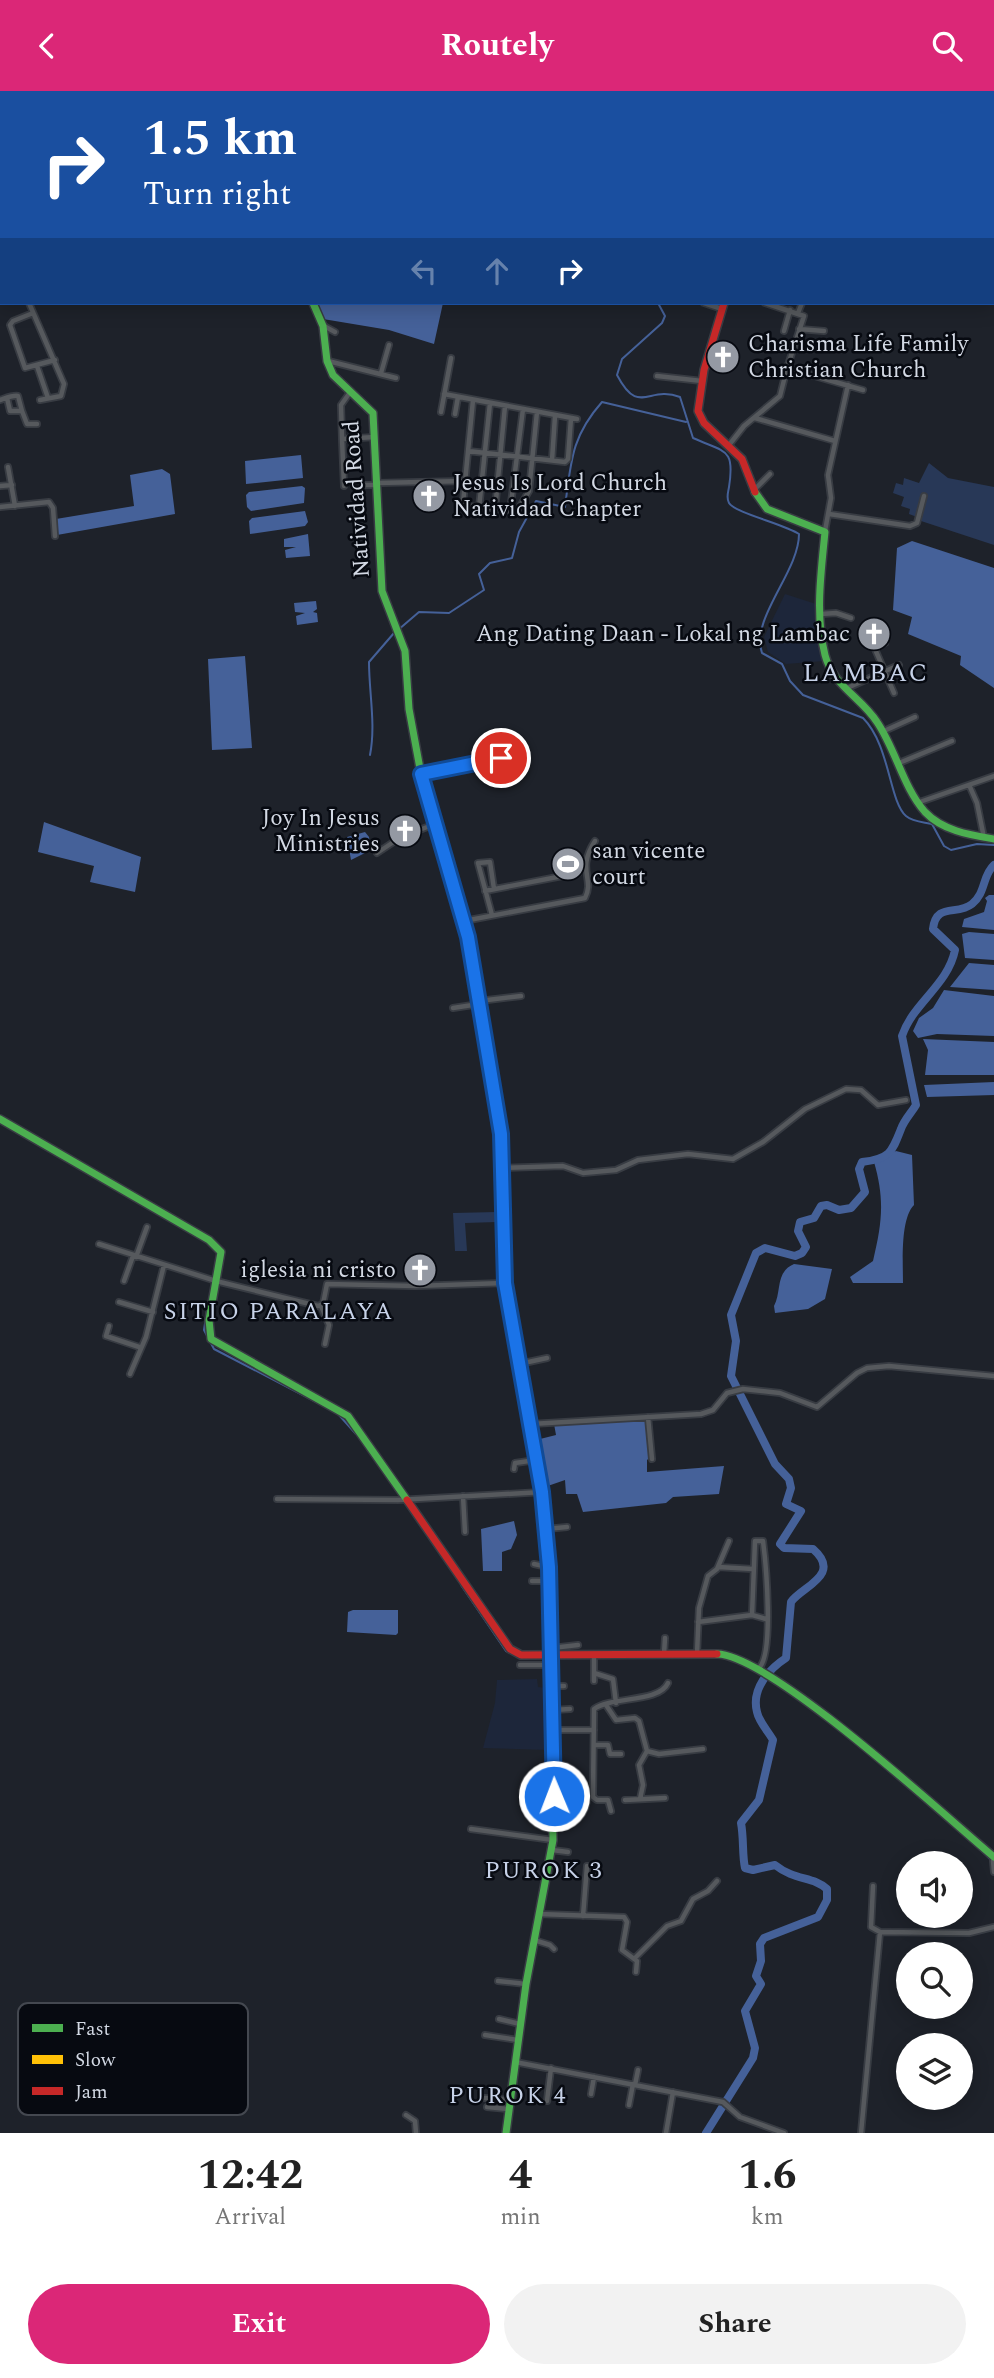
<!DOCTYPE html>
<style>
body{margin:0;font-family:Spectral,serif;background:#f2f2f2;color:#222;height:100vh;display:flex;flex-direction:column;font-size:26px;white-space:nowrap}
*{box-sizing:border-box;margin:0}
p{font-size:23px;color:#767676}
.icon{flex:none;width:38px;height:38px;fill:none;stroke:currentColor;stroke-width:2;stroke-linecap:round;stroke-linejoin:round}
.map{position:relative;height:2042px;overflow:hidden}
.details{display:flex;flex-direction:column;background:#fff;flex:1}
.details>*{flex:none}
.banner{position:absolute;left:0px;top:0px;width:994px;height:214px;box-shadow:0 4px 18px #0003;background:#1a4fa0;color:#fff;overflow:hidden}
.fabs{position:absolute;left:896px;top:1760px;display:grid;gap:14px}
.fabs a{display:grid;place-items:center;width:77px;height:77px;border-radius:50%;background:#fff;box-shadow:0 4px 18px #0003;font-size:35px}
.pin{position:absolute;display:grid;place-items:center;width:60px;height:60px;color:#fff;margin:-30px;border:4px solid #fff;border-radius:50%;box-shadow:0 2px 7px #0007}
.me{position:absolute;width:77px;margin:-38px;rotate:359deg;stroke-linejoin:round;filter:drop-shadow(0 0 5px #0008)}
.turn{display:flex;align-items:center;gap:24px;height:147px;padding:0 28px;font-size:32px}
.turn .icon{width:91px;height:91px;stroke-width:2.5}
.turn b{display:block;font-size:49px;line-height:60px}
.lanes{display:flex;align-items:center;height:66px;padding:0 28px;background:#0003;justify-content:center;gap:35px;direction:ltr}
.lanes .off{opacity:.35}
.eta{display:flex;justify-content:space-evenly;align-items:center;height:119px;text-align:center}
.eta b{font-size:42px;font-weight:700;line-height:49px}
.primary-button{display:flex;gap:14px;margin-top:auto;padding:14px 28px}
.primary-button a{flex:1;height:80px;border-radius:42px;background:#db2777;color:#fff;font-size:28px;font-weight:700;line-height:80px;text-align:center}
.primary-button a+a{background:#f2f2f2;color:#222}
header{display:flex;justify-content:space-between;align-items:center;height:91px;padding:0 28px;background:#db2777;color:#fff;font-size:32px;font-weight:700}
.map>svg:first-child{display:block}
.built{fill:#1d263a}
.green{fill:#283857}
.water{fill:#456199}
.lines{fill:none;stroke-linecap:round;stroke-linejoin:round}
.stream{stroke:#456199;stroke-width:2}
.river{stroke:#456199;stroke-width:8}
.street-casing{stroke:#383c43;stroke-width:8}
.fast-casing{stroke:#383c43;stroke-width:10}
.slow-casing{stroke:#383c43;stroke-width:10}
.jam-casing{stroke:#383c43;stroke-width:10}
.street{stroke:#56595d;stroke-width:4.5}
.fast{stroke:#4caf50;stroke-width:7}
.slow{stroke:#ffc107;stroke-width:7}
.jam{stroke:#c62828;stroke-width:7}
.route-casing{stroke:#114b97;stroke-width:18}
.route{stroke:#1a73e8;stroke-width:12}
.labels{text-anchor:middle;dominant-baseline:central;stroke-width:5;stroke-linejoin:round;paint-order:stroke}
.poi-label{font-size:23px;fill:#d3d9e4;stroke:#070a11;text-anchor:start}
.street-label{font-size:23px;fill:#d3d9e4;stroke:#070a11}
.neighbourhood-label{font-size:24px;letter-spacing:2px;fill:#c7d2e8;stroke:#070a11}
.quarter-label{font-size:26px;letter-spacing:2px;fill:#c7d2e8;stroke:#070a11}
.key{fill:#070a11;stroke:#444850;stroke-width:2}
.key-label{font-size:19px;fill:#d3d9e4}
</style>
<header><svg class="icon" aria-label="back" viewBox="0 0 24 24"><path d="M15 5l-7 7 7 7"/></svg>Routely<svg class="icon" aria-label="search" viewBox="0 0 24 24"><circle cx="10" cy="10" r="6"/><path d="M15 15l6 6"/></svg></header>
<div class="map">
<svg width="994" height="2042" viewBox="0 0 994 2042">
<rect width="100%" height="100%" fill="#1e222a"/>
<path class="built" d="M785 503 816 513 824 570 786 573 768 561 764 546Z
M537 1588 538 1596 549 1597V1659L483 1657 495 1612 497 1589Z"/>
<path class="green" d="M929 372 948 387 994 396V454L918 429 917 426 909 423 910 418 901 415 904 406 893 402 896 392 903 394 904 387 919 392Z
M497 1121V1131L465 1132 467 1160H455L453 1122Z"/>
<path class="water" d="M315 212H443L434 253 389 239 323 228Z
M301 364 303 387 246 393 245 370Z
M162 378 170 383 175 423 57 444 56 428 134 415 130 384Z
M302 395 305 397 304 412 251 420 247 416 246 404 249 401Z
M305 420 308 431 305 435 250 443 249 430 252 427Z
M308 443 310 465 286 467 285 459 296 456H284V448Z
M912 450 994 477V597L960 574 961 565 908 543 912 526 893 519 897 457Z
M316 510 317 518 313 521 317 522 318 531 297 534 296 525 305 522 295 521 294 512Z
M245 565 252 657 212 659 208 568Z
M44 731 141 766 135 801 90 791 94 775 38 761Z
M365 741 369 746 371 759 351 769 347 746Z
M989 804H994V839L962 836 964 828 984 821 987 810 985 807Z
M969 841 994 843V869L965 867 962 843Z
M969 872 994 874V899L950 896Z
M944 899 994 905V945L937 943 918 947 913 940 919 927 933 917Z
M923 948 994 951V984H925L928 959Z
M994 991V1004L927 1006 924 994Z
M896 1060 912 1064 914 1114C900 1128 903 1172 903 1192H853L850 1186 873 1170C882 1132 885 1109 874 1071Z
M794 1173 832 1178 825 1208 808 1218 775 1222 774 1215C782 1200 775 1181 794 1173Z
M647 1327 650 1366 647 1369V1381L724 1375 719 1403 673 1406 666 1412 583 1421 577 1403H566L565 1389 542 1397 536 1349 556 1344 554 1333Z
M514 1430 517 1444 511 1458 502 1461V1480H483L481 1438Z
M353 1519H398V1542L396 1544 347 1541 348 1521Z"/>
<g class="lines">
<path class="stream" d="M300 0 302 2
M917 0 927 2
M992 129 994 132
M992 180 994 177
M992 189 994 192
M658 212 665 225 662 232 622 268 617 284C639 326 648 294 680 306L693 347C726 362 735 357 729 396 728 402 726 407 729 412 735 422 784 433 799 443 799 481 750 527 762 562L782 573 790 590 803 604 863 627C890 654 889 710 906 725 913 731 924 731 932 733L944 755 951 759 977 753 994 754
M398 539 419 521 449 522 484 499 479 483 490 472 512 467 519 441 536 410 565 416C571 371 571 346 602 311L686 331
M370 664C376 633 369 602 369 571L394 542
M208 1213 204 1239 214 1258 322 1314
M339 1324 356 1343
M461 1494 506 1560 517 1565
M980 1758 991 1769"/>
<path class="river" d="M706 2042 753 1967 755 1957 745 1920 761 1893 756 1885 761 1870 760 1853 764 1847 818 1826 827 1809V1798C813 1785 795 1790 775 1774L753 1779 745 1777C742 1763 744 1748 741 1732L759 1709 773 1649C768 1640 759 1631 757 1621 751 1598 769 1578 786 1567L791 1511C801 1496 843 1484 813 1458L784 1457 780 1453 801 1420 786 1413 791 1397 789 1388 775 1373 731 1285 736 1250 731 1224 756 1162 765 1157 795 1165 802 1162 806 1156 798 1140 800 1131 814 1127 821 1115 827 1114 839 1119 851 1117 865 1101 859 1078 862 1071C890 1068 892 1061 901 1038 904 1029 912 1021 916 1014L902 945C913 912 948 894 955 859L933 838C936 811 957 825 972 813 986 802 982 785 994 774"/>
<defs>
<path id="street" d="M135 0V2
M428 0 429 2
M648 0V2
M756 0 757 2
M68 2 72 0
M153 2 157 0
M992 55H994
M0 69 2 68
M0 152 2 157
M29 212 64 293 61 305 40 309
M704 212 722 218
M765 212 804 225 787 277 863 299
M33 222 13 230 10 234 25 277 55 269
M798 222 802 212
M324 235 335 241
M799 238 824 240
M784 240 790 219
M328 270 396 287
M37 275 48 307
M381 282 389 254
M657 285 702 290
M444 303 577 328
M0 309C6 307 13 304 18 305L22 320H10L7 307
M473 309 463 412 466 415 518 419 529 400 537 321
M22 320 27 333H37
M441 321 451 267
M455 323 458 306
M755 327 835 350
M342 348 341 314 351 300
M729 354 744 335 780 305 787 277
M468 360 565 371 568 368 571 327
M552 369 555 325
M8 376 15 415
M377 392 465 390
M362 394H376
M0 395 12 394
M344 395 342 348 375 346
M755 398 770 383
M0 416 49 411 53 417 55 445
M479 417 490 312
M495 419 505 315
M510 420 523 318
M829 423 910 435 917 432 924 405
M825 440 831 407 828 384 848 294
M821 523 836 522 851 527
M865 535 894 602
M874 556 885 552
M845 598 899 574
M884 640 915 626
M899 672 952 650
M421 683 521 664
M970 696 977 712 984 747
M917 712 994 685
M377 762 401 746 435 733
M485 800 578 782
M492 824 478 772 490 771 494 798
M464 830 585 807C595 788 576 779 595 750
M479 910 521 905
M453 917 479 913
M502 1077 563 1075 583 1082 616 1079 638 1069 688 1063 733 1068 763 1051 805 1018 846 998 861 999 878 1014 906 1009
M99 1153 216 1190 318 1215 323 1213 327 1193 415 1195 504 1192
M136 1166 147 1136
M124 1190 133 1165
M119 1211 153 1221
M321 1215 329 1234 325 1253
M109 1235 106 1245 139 1256
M519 1273 547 1267
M130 1283 146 1246 164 1174
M648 1326 652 1368
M531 1333 701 1323 713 1319 727 1302 743 1298 780 1302 817 1316 857 1282 867 1277 889 1275 994 1285
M514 1378 515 1372 536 1369
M463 1405 465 1441
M277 1408 398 1409 542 1401
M546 1438 567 1436
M534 1473 548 1476
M718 1476 753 1478
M532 1490H549
M752 1524 766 1528
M698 1531 752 1524 755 1450H763C766 1473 774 1563 759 1577
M552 1557 578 1554
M664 1563 665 1547
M697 1563 699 1517 708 1485 717 1478 729 1450
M520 1574H552
M594 1582 613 1588 616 1612
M594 1590V1564
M553 1595H564
M606 1614 616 1629 635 1627 639 1630 647 1660 639 1674 643 1694 640 1708
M553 1619 570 1618
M553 1639H594
M594 1654H608L610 1663H621
M647 1660 659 1663 703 1658
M625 1709 665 1707
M611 1720 608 1709H597L593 1706 594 1618C612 1605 659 1612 668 1592
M471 1738 553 1749
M552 1759 568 1761
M993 1770 994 1781
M873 1795 871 1836 880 1841
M539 1823 624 1826 627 1831 622 1859 637 1870 636 1881
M583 1825 587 1775
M534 1849 550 1854 554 1858
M634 1868 667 1835 681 1830 693 1808 708 1800 717 1790
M498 1890 526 1893
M499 1928 520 1933
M485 1944 518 1949
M515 1971 723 2011 740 2026 784 2042
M635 1994 638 1979
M591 2003 594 1986
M485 2007 510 2009
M547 2010 551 1977
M629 2014 633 1993
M487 2016 508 2018
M406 2024 415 2030 416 2042
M666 2042 673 2001
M861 2042 880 1841 969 1842 994 1836"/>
<path id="fast" d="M235 0 236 2
M0 198H2
M313 212 323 235 327 270 333 284 373 322 382 500 405 560 409 618 421 683 467 846
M755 401 767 418 825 441C821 482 815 524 825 564 833 595 861 606 877 631 896 659 903 696 925 721 943 740 970 744 994 748
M0 1028 209 1149 221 1161 209 1229 211 1248 348 1325 407 1409
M717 1563C771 1564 945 1725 994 1766
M506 2042 526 1893 553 1749 550 1569"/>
<path id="slow" d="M501 1055 505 1192 542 1401 549 1476 550 1569"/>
<path id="jam" d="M724 212 704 279 698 320 704 332 742 368 755 401
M467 846 501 1055
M407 1409 510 1558 521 1564 717 1563"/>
</defs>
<use href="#street" class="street-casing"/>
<use href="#fast" class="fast-casing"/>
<use href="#slow" class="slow-casing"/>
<use href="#jam" class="jam-casing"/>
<use href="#street" class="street"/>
<use href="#fast" class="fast"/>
<use href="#slow" class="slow"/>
<use href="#jam" class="jam"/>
</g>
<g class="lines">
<defs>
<path id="route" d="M501 667 421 683 468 846 501 1043 505 1192 542 1401 549 1476 554 1705"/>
</defs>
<use href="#route" class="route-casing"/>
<use href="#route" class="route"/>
</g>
<defs>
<symbol id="church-disc" viewBox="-11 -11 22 22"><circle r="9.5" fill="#9499a3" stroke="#070a11"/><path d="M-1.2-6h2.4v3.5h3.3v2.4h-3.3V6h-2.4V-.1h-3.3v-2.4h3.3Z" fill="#fff"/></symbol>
<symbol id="stadium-disc" viewBox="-11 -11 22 22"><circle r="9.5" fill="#9499a3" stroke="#070a11"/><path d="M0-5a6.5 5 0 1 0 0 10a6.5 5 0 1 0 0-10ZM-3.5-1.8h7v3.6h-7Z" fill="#fff"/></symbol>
</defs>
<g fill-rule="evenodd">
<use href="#church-disc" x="704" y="247" width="38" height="38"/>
<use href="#church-disc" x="410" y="386" width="38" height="38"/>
<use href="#church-disc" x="855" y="524" width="38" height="38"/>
<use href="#church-disc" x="386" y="721" width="38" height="38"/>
<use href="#stadium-disc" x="549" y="754" width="38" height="38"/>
<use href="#church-disc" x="401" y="1160" width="38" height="38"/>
</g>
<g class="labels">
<g class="poi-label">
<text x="748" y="253">Charisma Life Family<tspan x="748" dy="26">Christian Church</tspan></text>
<text x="453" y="392">Jesus Is Lord Church<tspan x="453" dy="26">Natividad Chapter</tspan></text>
<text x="850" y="543" text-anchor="end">Ang Dating Daan - Lokal ng Lambac</text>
<text x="380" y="727" text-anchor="end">Joy In Jesus<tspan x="380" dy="26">Ministries</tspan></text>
<text x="592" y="760">san vicente<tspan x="592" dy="26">court</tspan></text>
<text x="396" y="1179" text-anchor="end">iglesia ni cristo</text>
</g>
<g class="street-label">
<text transform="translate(357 408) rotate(-94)">Natividad Road</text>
</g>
<g class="neighbourhood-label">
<text x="279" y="1221">SITIO PARALAYA</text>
<text x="544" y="1780">PUROK 3</text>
<text x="508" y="2005">PUROK 4</text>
</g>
<g class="quarter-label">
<text x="866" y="582">LAMBAC</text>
</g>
</g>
<rect x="18" y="1912" width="230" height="112" rx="10" class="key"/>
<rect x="32" y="1933" width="31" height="8" fill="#4caf50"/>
<rect x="32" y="1964" width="31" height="9" fill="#ffc107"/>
<rect x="32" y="1996" width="31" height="8" fill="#c62828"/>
<g class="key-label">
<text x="75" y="1944">Fast</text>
<text x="75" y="1975">Slow</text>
<text x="75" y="2007">Jam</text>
</g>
</svg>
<div class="fabs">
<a><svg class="icon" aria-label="sound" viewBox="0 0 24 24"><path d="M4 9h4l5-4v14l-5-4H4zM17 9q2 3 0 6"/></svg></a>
<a><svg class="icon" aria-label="search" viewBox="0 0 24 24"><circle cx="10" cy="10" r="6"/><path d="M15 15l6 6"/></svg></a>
<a><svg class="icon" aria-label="layers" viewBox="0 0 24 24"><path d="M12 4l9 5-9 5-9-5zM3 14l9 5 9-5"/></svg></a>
</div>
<div class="pin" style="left:501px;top:667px;background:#d93025"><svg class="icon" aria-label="arrive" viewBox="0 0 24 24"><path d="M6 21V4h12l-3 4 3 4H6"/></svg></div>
<svg class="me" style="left:554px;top:1705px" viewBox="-20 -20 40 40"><circle r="17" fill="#1a73e8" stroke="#fff" stroke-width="3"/><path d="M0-11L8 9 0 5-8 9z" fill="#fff"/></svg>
<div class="banner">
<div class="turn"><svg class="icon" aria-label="right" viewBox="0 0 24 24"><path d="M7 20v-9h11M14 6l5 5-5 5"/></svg><div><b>1.5 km</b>Turn right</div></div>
<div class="lanes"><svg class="icon off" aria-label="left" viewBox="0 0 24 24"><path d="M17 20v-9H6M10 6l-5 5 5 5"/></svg><svg class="icon off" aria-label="ahead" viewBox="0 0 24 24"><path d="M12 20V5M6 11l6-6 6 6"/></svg><svg class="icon" aria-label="right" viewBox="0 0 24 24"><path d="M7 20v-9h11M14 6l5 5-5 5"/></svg></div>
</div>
</div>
<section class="details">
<div class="eta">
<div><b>12:42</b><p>Arrival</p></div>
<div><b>4</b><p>min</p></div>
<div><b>1.6</b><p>km</p></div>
</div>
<div class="primary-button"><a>Exit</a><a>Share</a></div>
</section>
